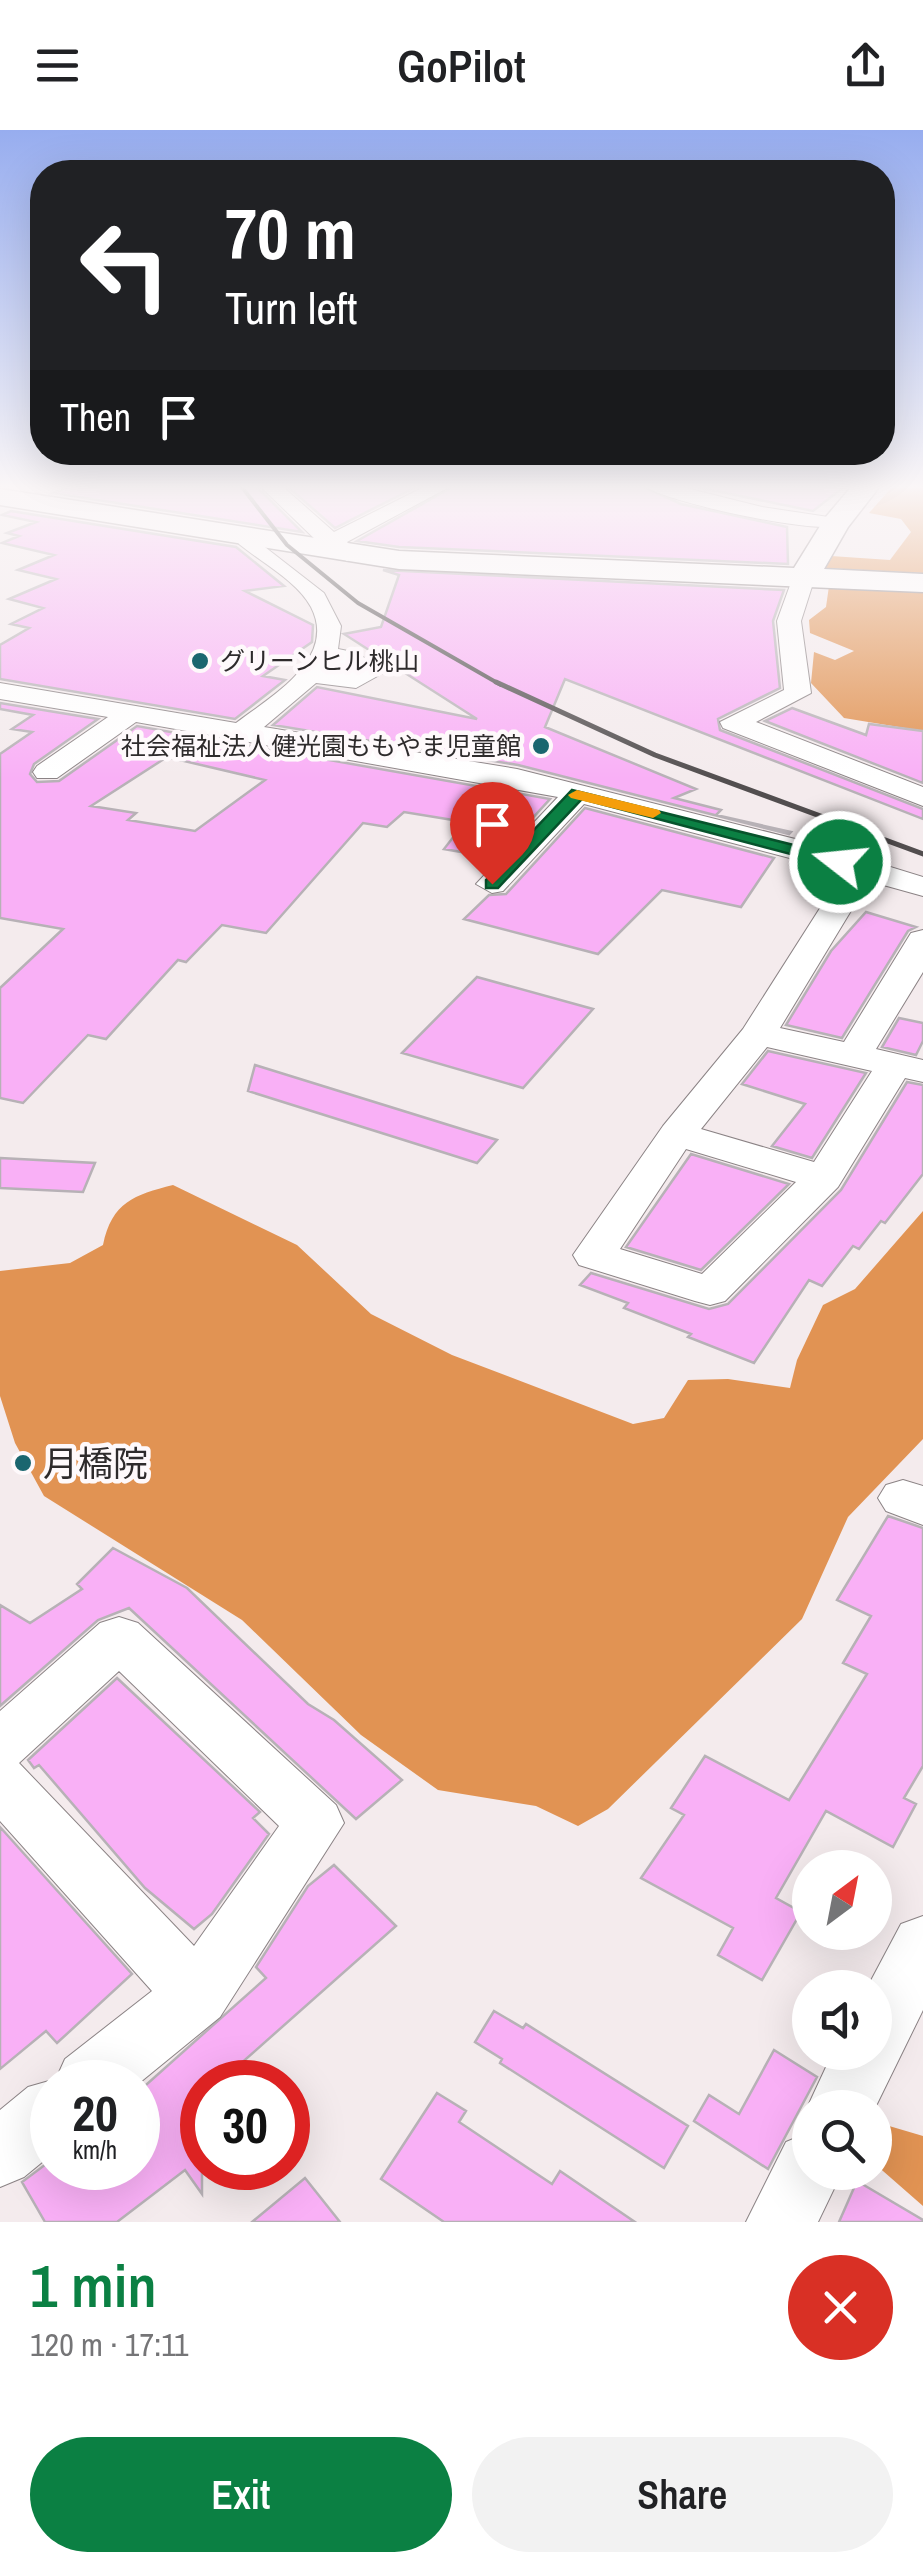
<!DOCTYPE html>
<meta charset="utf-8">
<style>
body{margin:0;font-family:"Archivo Narrow","Noto Sans JP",sans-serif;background:#f2f2f2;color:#202124;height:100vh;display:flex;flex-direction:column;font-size:38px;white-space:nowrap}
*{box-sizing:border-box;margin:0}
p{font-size:32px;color:#757577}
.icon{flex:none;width:55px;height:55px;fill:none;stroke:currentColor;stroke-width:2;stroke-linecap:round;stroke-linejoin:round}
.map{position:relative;height:2092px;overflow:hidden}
.details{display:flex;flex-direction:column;background:#fff;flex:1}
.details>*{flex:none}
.hud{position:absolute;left:30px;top:30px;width:865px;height:305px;border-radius:40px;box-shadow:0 10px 40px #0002;background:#202124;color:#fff;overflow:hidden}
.needle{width:65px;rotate:32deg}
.tools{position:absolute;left:792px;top:1720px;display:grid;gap:20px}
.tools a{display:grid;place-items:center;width:100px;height:100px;border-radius:50%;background:#fff;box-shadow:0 10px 40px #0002;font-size:50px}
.speed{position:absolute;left:30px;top:1930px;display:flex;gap:20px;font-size:50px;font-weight:700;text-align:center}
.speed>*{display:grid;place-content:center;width:130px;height:130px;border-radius:50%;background:#fff;box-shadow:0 10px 40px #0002;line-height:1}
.speed small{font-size:25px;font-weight:400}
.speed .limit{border:15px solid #d22;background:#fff;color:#111}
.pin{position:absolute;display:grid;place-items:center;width:85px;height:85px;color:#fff;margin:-102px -42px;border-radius:50% 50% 50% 0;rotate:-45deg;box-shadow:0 0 10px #0007}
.pin .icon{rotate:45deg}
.me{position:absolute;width:110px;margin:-55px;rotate:286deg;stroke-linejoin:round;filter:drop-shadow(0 0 8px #0008)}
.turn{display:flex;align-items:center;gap:35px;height:210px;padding:0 30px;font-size:45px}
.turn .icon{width:130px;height:130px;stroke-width:2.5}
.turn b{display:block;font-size:70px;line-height:85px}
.then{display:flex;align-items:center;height:95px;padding:0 30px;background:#0003;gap:20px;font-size:38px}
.round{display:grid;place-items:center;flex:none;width:105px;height:105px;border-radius:52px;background:#f2f2f2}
.headline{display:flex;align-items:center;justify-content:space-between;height:170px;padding:0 30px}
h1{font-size:60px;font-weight:600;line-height:75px;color:#0b8043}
.action{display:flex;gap:20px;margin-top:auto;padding:20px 30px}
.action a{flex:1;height:115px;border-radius:60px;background:#0b8043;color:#fff;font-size:40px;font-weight:600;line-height:115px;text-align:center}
.action a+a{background:#f2f2f2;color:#202124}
header{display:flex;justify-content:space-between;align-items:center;height:130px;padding:0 30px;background:#fff;font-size:45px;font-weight:600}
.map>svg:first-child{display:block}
.forest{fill:#e19353}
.building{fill:#f9b0f6;stroke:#b7b1b6;stroke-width:2.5;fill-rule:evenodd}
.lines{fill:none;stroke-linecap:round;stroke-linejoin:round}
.street-casing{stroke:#8b8385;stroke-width:2}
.secondary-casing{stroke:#8b8385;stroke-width:3}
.street{fill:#fff;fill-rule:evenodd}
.secondary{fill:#fff;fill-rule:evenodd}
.rail-far1{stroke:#524e4f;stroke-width:4}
.rail{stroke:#524e4f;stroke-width:5}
.route{fill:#0b8043;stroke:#07532c;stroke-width:2.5}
.slow{fill:#f59e0b}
.poi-dot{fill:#1a666f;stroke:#fef9fb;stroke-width:4}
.labels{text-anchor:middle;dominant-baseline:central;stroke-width:9;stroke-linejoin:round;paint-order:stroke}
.far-poi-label{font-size:25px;fill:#2e2b2c;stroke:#fef9fb;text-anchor:start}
.near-poi-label{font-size:35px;fill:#2e2b2c;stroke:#fef9fb;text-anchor:start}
</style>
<header><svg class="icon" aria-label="menu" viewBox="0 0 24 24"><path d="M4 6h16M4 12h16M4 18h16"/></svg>GoPilot<svg class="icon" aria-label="share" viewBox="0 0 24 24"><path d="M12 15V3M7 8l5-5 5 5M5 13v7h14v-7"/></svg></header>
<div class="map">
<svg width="923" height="2092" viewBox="0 0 923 2092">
<rect width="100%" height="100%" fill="#f4ebed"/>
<path class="forest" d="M893 356H923V443L824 438 831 426 890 430 911 402 901 389 869 383Z
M829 456 923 462V601L844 588 811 553 814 522 835 530 854 521 810 503 809 490 826 477Z
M173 1055 297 1115 371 1184 452 1225 633 1294 664 1288 688 1250 728 1249 790 1258 797 1230 823 1175 855 1159 923 1081V1309L848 1387 802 1489 608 1679 578 1696 536 1676 438 1660 361 1605 242 1490 44 1366 15 1313 0 1266V1141L70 1133 103 1115C112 1072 134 1065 173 1055Z
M879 1993 923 2006V2076L875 2034V1998Z"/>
<path class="building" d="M71 356H256L302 402 53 363Z
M287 356H418L335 398Z
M454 356H642L681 374 787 397 788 434 399 417 357 411Z
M692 356H845L813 381Z
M11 381 236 417 284 456 245 461 313 495 312 512 263 546 285 550 235 589 0 549V515L29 498 11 494 43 478 9 469 56 449 18 440 54 425 2 413 19 406 7 403 36 392 2 385Z
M383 440 784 460 773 491 780 558 718 589 720 600 923 679V689L565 549 545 597 696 659 674 668 721 680 716 685 791 702 789 704 518 635 273 595 317 557 477 589 344 504 381 497 399 445Z
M0 573 98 589 34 634 30 644 37 652 59 651 137 596 550 669 496 728 444 719 465 692 404 682 387 697 363 693 266 803 222 795 186 832 178 830 106 909 88 905 23 973 0 968V858L63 799 0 788V624L32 602 12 599 33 585 0 579ZM167 627 265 650 195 701 128 690 136 683 91 676Z
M792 578 866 605 869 594 923 601V653L765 591Z
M585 678 774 728 741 777 662 760 598 824 464 789 489 765 506 764Z
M866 782 916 797 908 801 842 908 786 895 831 821Z
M477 847 593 879 523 958 402 923Z
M899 888 923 893V911L916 925 882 917Z
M768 921 866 943 812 1028 772 1016 805 974 742 954Z
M255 935 497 1010 477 1033 248 961Z
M907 952 923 955V1044L885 1093 881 1091 859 1119 853 1116 822 1156 809 1150 754 1233 688 1207 691 1204 624 1178 628 1173 580 1155 591 1143 709 1179 728 1174 841 1060Z
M691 1024 789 1054 701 1140 626 1117Z
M0 1028 95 1033 83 1062 0 1058Z
M888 1386 923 1398V1636L904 1668 916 1674 893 1717 826 1681 776 1768 801 1782 762 1850 718 1825 733 1798 641 1748 684 1685 671 1678 705 1626 789 1670 867 1544 843 1533 871 1486 837 1470Z
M113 1418 187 1458 308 1574 334 1590 402 1650 356 1689 129 1478 98 1490 0 1576V1475L30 1493 82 1459 77 1454Z
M117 1548 260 1682 253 1688 269 1704 212 1784 194 1799 145 1758 39 1635 34 1638 28 1630Z
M0 1697 132 1844 57 1913 46 1901 0 1939Z
M334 1735 396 1796 229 1944 218 1936 231 1952H202V2064L185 2040 117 2092H45L22 2052 50 2031 52 2038H138V1962L266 1848 256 1837 308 1756Z
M494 1881 523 1898 526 1894 688 1996 664 2038 500 1933 502 1929 475 1912Z
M774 1920 817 1947 768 2039 694 1991 709 1965 739 1984Z
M437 1963 466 1981 459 1992 552 2054 560 2041 635 2092H444L381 2049Z
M305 2048 340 2092H252Z
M857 2051 923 2090V2092H839Z"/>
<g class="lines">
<defs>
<path id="street" d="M260 356H282L334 402 426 356H451L347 412 358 424 347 431 320 414Z
M645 356H678L762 377 835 388 846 394C830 408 663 372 645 356Z
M247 403 324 463 341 496 338 519 358 523 383 543 356 558 316 553 264 597 517 639 819 715 923 747V766L869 751 780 898 844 912 911 803 923 800V842L876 919 923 930V952L905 948 838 1057 725 1171 710 1175 695 1171 579 1135 573 1125 663 996 743 899 843 742 584 674 503 761 492 763 476 754 558 667 136 592 57 648H37L33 642 37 636 108 587 0 569V553L236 593C270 567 338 529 311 477 297 451 261 432 239 414L236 409ZM331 533 352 542 327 539ZM767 917 872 941 814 1032 701 999ZM686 1019 796 1052 702 1144 620 1119Z
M804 440 815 447 801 491 811 563 756 592 923 657V676L723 598 720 592 784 560 777 491 793 447Z
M903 1350 923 1356V1395L886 1381 878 1368 886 1355Z
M119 1487 138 1493 336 1675 344 1693 220 1887 138 1954 52 1952V2024L24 2047 0 2057V1980L28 1957 56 1949 65 1929 152 1861 0 1691V1581L100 1493ZM119 1541 279 1696 194 1816 19 1633Z
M923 1786V1880L875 1978H810V1986L807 1978 833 1922H875V1858H867L901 1794Z
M810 2002V2042H842L818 2092H746L786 2012Z"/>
<path id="secondary" d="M852 356H880L848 397 824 439 923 444V462L399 439 0 375V359L399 421 794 438 825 388Z"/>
</defs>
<use href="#street" class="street-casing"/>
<use href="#secondary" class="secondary-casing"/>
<use href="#street" class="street"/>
<use href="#secondary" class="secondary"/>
<path class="rail-far1" d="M241 356 287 415 358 473 501 555"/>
<path class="rail" d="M496 552 655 625 923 724"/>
</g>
<linearGradient id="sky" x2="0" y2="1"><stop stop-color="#97adef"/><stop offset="0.55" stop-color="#faf6f7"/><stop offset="1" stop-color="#faf6f7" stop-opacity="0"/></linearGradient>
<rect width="923" height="649" fill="url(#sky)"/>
<path class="route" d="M572 660 846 728 849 732 840 737 582 669 498 758H486V750Z"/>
<path class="slow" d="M577 660 659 680 661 683 653 688 571 668 568 665Z"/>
<g class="poi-dot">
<circle cx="200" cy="531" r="10"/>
<circle cx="541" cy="616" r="10"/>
<circle cx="23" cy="1333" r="10"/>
</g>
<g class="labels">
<g class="far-poi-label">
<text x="220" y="531">グリーンヒル桃山</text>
<text x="521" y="616" text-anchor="end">社会福祉法人健光園ももやま児童館</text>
</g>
<g class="near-poi-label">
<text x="43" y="1333">月橋院</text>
</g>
</g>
</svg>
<div class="tools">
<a><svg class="needle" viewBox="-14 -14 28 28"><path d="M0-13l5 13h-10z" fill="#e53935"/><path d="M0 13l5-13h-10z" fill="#757577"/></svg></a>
<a><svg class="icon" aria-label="sound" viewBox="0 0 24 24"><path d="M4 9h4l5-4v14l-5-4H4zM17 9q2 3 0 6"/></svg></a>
<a><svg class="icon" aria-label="search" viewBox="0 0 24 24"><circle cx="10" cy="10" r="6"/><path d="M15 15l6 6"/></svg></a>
</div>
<div class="speed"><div>20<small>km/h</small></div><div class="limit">30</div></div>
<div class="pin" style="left:492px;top:754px;background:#d93025"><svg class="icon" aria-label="arrive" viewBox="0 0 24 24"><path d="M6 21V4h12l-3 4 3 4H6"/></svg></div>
<svg class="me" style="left:840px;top:732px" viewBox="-20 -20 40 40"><circle r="17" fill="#0b8043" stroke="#fff" stroke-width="3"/><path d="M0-11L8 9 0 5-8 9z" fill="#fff"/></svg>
<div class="hud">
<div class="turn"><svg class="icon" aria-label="left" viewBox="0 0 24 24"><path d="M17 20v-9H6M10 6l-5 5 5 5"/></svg><div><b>70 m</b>Turn left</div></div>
<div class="then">Then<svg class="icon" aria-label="arrive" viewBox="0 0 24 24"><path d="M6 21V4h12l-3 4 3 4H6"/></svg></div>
</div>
</div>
<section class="details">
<div class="headline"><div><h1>1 min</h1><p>120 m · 17:11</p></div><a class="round" style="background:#d93025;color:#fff"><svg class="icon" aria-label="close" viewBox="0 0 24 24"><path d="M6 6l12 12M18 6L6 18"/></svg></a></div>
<div class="action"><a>Exit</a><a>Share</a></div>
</section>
